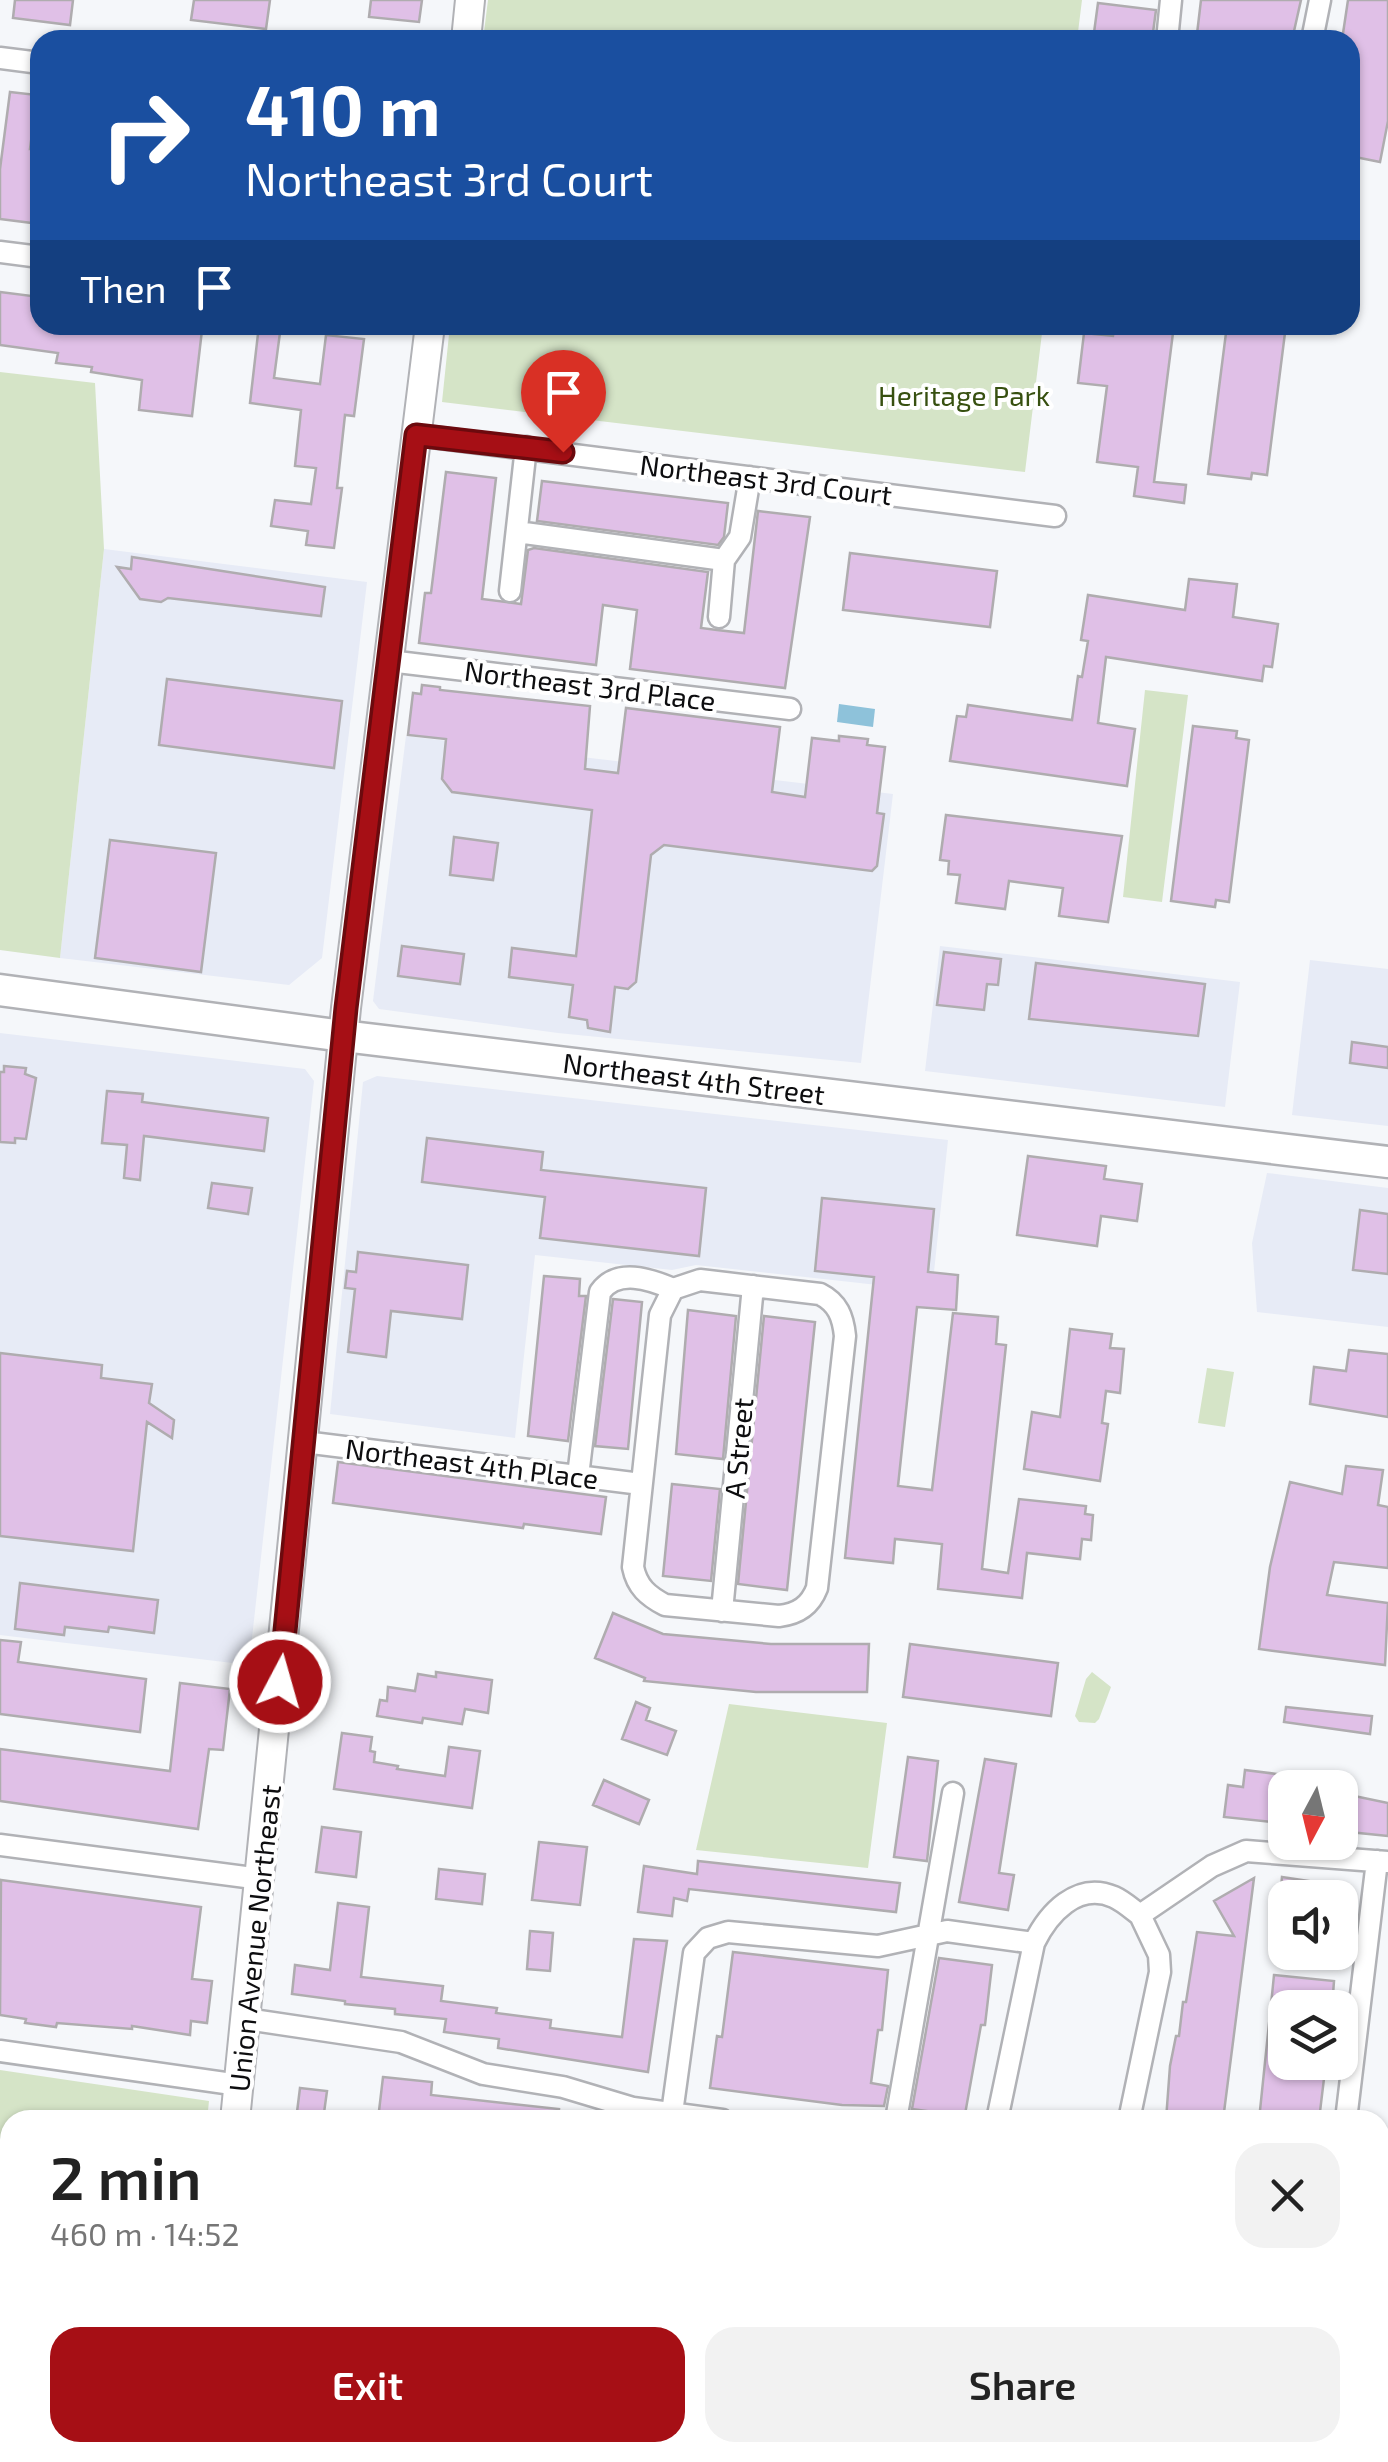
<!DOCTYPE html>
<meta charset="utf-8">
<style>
body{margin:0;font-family:"Exo 2",sans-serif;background:#f2f2f2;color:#222;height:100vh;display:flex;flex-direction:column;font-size:38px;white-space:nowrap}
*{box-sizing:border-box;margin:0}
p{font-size:32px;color:#767676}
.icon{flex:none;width:55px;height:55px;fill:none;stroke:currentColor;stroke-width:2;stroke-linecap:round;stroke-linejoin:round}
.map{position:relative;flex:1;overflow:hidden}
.side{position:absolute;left:0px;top:2110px;width:1390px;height:352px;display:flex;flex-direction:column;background:#fff;border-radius:30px 30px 0 0;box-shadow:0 2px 8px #0004}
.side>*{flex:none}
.guide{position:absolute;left:30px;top:30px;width:1330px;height:305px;border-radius:30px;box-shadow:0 2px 8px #0004;background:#1a4fa0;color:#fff;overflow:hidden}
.needle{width:65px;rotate:187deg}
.buttons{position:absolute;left:1268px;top:1770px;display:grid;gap:20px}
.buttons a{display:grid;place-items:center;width:90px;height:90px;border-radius:20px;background:#fff;box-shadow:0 2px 8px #0004;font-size:50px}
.pin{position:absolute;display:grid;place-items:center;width:85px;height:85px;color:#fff;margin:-102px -42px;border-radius:50% 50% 50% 0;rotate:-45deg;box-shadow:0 0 10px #0007}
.pin .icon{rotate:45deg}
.me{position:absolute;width:110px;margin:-55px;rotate:6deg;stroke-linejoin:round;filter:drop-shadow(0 0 8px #0008)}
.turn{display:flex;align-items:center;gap:35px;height:210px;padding:0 50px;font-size:45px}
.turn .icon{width:130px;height:130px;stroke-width:2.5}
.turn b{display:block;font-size:70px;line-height:85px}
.then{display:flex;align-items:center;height:95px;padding:0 50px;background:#0003;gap:20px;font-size:38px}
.round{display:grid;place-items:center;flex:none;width:105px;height:105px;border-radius:30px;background:#f2f2f2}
.summary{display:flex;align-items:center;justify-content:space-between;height:170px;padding:0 50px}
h1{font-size:60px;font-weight:600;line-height:75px}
.action{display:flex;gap:20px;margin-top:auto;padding:20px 50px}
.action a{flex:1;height:115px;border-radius:30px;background:#a60f15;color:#fff;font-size:40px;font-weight:600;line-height:115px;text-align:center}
.action a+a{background:#f2f2f2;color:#222}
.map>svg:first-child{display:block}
.built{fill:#e7ebf6}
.green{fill:#d5e4c7}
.water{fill:#8ec2da}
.building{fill:#e0c0e7;stroke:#afacaf;stroke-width:2.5}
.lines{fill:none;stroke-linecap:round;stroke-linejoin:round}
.minor-casing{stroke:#b1b2b6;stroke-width:25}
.tertiary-casing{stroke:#b1b2b6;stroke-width:32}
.secondary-casing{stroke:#b1b2b6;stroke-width:35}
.minor{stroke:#fff;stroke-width:20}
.tertiary{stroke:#fff;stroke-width:28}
.secondary{stroke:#fff;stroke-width:30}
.route-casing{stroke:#6c0a0e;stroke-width:25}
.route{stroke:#a60f15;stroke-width:18}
.labels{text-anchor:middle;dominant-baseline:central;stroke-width:8;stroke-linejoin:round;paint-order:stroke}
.park-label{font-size:28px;fill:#375010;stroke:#fff}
.street-label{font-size:28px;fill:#0d0d0f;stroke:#fff}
</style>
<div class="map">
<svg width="1388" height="2462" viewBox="0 0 1388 2462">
<rect width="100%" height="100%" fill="#f5f7fa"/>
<path class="built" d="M104 549 367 582 322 958 289 985 60 958Z
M406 736 893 794 861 1063 558 1033 379 1009 373 1001Z
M940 946 1240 982 1225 1107 925 1071Z
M1310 960 1388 969V1126L1292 1115Z
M0 1033 305 1069 314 1081 249 1665 0 1635Z
M377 1076 948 1140 932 1291 696 1265 672 1270 535 1255 515 1438 330 1414 363 1082Z
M1267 1173 1388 1188V1327L1257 1312 1252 1243Z"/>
<path class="green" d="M488 0H1082L1077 40H483Z
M450 325H1043L1025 472 442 402Z
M0 372 95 383 104 549 60 958 0 950Z
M1145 690 1188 695 1162 902 1123 897Z
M1207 1368 1234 1372 1225 1427 1198 1423Z
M1092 1672 1111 1687 1099 1719 1095 1723 1079 1722 1075 1716 1086 1679Z
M729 1704 887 1723 868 1868 696 1850Z
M0 2070 209 2101 207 2120H10V2452L62 2453 61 2462H0Z"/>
<path class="water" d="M839 704 875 709 873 727 837 722Z"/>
<path class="building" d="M15 0H73L70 25 13 18Z
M194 0H270L266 29 191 20Z
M371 0H422L419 22 369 17Z
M1201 0H1301L1292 40H1249L1197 34Z
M1348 0H1388V121L1380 162 1350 156V40H1342Z
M1098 3 1156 10 1152 40H1093Z
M10 92 37 95 30 149H40V224L0 219V169Z
M0 292 40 297V325H132L172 330V326L202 330 192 416 139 410 142 380 91 372 92 367 56 363 58 353 0 345Z
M259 325H281L274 378 320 384 326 335 364 339 354 416 345 415 337 488H342L334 548 306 545 308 531 271 526 275 500 311 504 316 468 295 466 301 410 250 403Z
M1115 325H1174L1154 482 1186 485 1184 503 1134 496 1138 467 1097 462 1107 386 1078 383 1084 333 1113 336Z
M1227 325H1286L1267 475 1252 473 1251 479 1208 474Z
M446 472 496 478 482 599 521 604 528 550 534 548 708 572 701 628 717 630 744 633 758 511 810 517 785 688 630 669 637 610 603 605 596 665 419 643 425 593H431Z
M542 481 728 503 724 537 718 545 537 521Z
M850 553 997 571 990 627 843 610Z
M132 557 325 587 321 616 168 598 161 602 140 599 117 567 131 569Z
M1189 579 1237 584 1233 617 1278 624 1272 667 1264 666 1262 681 1106 657 1098 723 1135 729 1127 786 950 761 957 716 966 717 968 705 1072 720 1078 676 1082 677 1088 641 1081 640 1088 595 1185 610Z
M167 679 342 701 334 768 159 745Z
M422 685 440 687V690L590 706 585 769 618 773 626 708 780 727 772 792 805 797 812 738 839 741V736L868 739 867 745 885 747 877 813 884 814 877 866 872 871 664 845 651 855 636 982 628 989 615 987 610 1032 588 1028 587 1020 569 1017 573 985 509 977 512 948 576 956 592 810 452 792 442 779 446 739 408 735 413 693 421 694Z
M1193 726 1237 731 1236 738 1249 740 1229 902 1216 900 1215 907 1171 901Z
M946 815 1122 836 1108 922 1059 916 1063 888 1009 881 1005 909 956 903 960 875 948 874 949 861 940 860Z
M454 837 498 843 493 880 450 875Z
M110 840 216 853 201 972 95 958Z
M402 946 464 954 460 984 398 976Z
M944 952 1001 959 998 985 987 984 984 1010 937 1005Z
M1036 963 1205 984 1198 1036 1029 1019Z
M1352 1042 1388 1047V1068L1350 1063Z
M4 1066 26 1068 25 1074 36 1078 26 1139 15 1138V1143L0 1142V1072H4Z
M107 1091 143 1094 142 1102 268 1118 264 1151 144 1136 140 1180 124 1178 127 1145 102 1143Z
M427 1138 543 1152 541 1170 706 1188 699 1256 540 1238 545 1197 422 1182Z
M1028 1156 1106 1166 1104 1179 1142 1184 1137 1221 1101 1216 1097 1246 1017 1235Z
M212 1183 252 1188 248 1214 208 1208Z
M822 1198 934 1209 928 1272 958 1275 956 1310 917 1307 898 1486 932 1490 953 1313 998 1317 996 1344 1006 1345 982 1569 1008 1573 1019 1499 1086 1506 1085 1514 1093 1515 1091 1540 1082 1539 1080 1559 1027 1553 1022 1598 938 1589 942 1544 895 1539 893 1563 845 1558 874 1277 815 1271Z
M1360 1210 1388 1214V1274L1353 1270Z
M358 1252 468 1265 462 1319 391 1311 386 1357 348 1352 355 1289 345 1288 347 1271 356 1272Z
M544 1276 580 1279 579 1296H586L568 1441 528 1436Z
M613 1299 642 1302 628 1449 595 1446Z
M688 1310 736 1316 723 1459 676 1454Z
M764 1316 815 1322 787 1590 738 1584Z
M1070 1329 1112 1334 1110 1348 1124 1349 1120 1393 1106 1391 1102 1423 1108 1424 1100 1481 1024 1469 1032 1412 1060 1417Z
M1349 1350 1388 1354V1417L1310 1404 1314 1367 1346 1371Z
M0 1353 102 1365 101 1378 152 1384 149 1403 174 1420 172 1438 147 1422 133 1551 0 1536Z
M338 1462 606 1497 601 1534 524 1524 523 1528 333 1503Z
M1346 1466 1383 1470 1378 1505 1388 1507V1568L1334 1562 1327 1595 1388 1603 1385 1665 1259 1649 1270 1567 1290 1482 1342 1494Z
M672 1484 720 1489 711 1581 663 1576Z
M20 1583 158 1600 154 1633 109 1627 108 1632 65 1627 64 1635 15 1629Z
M613 1613 663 1634 771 1644H869L867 1692H756L644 1681 645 1678 595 1658Z
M0 1640 21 1642 18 1662 146 1679 140 1732 0 1714Z
M910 1644 1058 1663 1051 1716 903 1697Z
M436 1672 492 1680 488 1713 465 1709 462 1724 423 1718 422 1723 377 1716 380 1700 387 1701 388 1687 415 1691 418 1674 436 1677Z
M180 1683 230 1689 223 1750 209 1749 198 1829 0 1801V1749L170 1771Z
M636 1702 650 1708 646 1720 676 1731 667 1755 622 1739Z
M1286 1707 1372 1716 1370 1734 1284 1722Z
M342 1733 372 1737 370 1751 375 1752 374 1762 398 1766 397 1769 445 1776 449 1747 480 1751 472 1808 334 1789Z
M908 1757 938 1761 927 1861 894 1857Z
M985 1759 1016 1764 999 1873 1014 1875 1008 1910 959 1902Z
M1245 1770 1277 1774 1276 1784 1285 1786V1812L1273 1810 1272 1822 1224 1817 1228 1785 1243 1787Z
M604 1780 649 1800 639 1824 593 1805Z
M1340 1793 1388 1803V1836L1340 1831Z
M322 1827 361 1832 356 1877 316 1872Z
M539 1842 587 1847 580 1905 532 1900Z
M698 1861 900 1883 896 1912 689 1889 687 1901 674 1898 672 1916 638 1912 644 1866 697 1874Z
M439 1869 485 1874 482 1904 436 1899Z
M1282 1877 1309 1881 1307 1898H1280Z
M1254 1878 1223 2120H1166L1170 2066 1176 2036H1179L1183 2002H1186L1197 1932 1234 1936 1214 1901Z
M1 1880 201 1907 192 1979 212 1981 207 2023 191 2021 190 2035 132 2026V2029L57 2023 56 2027 25 2023 26 2019 0 2015Z
M338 1903 369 1907 361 1977 443 1986 441 2001 497 2008 496 2013 551 2020 550 2028 622 2037 634 1939 667 1941 648 2072 498 2048 499 2039 444 2032 446 2019 395 2014V2009L345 2004V2001L292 1994 295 1965 330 1970Z
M530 1931 553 1933 550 1971 527 1969Z
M733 1952 888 1970 882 2030H878L871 2083 888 2086 884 2106 842 2105 710 2088 717 2036 722 2037Z
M939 1958 992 1965 985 2025H981L964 2120H940L941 2113 912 2109Z
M1274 1975 1334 1981 1332 2008 1271 2005Z
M1270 2014 1285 2015V2062H1326L1319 2120H1259Z
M383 2077 432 2082 431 2095 559 2109 558 2120H431V2117L379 2111Z
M300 2088 327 2091 323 2120H296Z"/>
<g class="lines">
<defs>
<path id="minor" d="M1167 40 1171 0
M1312 40 1320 0
M0 58 40 63
M0 252 40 257
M416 435 1055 516
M517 532 724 560
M510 591 526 447
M719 617 724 560 740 537 750 477
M389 661 790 709
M304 1442 641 1484
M578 1476 600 1292C617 1268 650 1279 673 1289L700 1280 820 1294C838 1303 843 1317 845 1336L817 1588C810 1606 798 1614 779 1616L665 1605C648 1596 637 1587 633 1567L660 1315 673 1289
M722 1611 753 1286
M0 1845 261 1879
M246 2019 401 2042 483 2074 563 2087 633 2108 722 2120
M0 2051 239 2085
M672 2113 694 1953 708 1938 728 1932 878 1946 947 1931 1034 1943C1048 1914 1077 1881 1114 1897 1123 1901 1132 1909 1140 1915L1212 1866 1246 1851 1388 1862
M896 2120 953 1793
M997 2120 1034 1943
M1129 2120 1160 1972 1159 1955 1140 1915
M1346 2120 1377 1861
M1380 2274 1388 2275
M1380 2399 1388 2400
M447 2462 448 2452
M777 2462 778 2452"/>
<path id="tertiary" d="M466 40 470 0
M235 2120 346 1008 430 325
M197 2462 198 2452"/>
<path id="secondary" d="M0 990 343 1036 1388 1162"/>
</defs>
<use href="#minor" class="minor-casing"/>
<use href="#tertiary" class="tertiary-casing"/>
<use href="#secondary" class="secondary-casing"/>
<use href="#minor" class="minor"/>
<use href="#tertiary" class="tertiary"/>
<use href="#secondary" class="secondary"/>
</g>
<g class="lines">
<defs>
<path id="route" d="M280 1682 346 1008 416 435 563 452"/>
</defs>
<use href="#route" class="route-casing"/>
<use href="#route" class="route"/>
</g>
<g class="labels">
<g class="park-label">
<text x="964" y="395">Heritage Park</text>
</g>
<g class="street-label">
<text transform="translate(766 479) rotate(7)">Northeast 3rd Court</text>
<text transform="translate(590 685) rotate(7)">Northeast 3rd Place</text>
<text transform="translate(694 1078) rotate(7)">Northeast 4th Street</text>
<text transform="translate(738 1448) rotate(-85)">A Street</text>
<text transform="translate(472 1463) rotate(7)">Northeast 4th Place</text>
<text transform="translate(254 1938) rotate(-84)">Union Avenue Northeast</text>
</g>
</g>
</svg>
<div class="buttons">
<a><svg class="needle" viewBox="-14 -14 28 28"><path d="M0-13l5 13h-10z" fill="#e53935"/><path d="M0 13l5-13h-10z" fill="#767676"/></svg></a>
<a><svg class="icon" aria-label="sound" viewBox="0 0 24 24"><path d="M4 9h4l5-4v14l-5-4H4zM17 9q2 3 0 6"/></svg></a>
<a><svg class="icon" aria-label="layers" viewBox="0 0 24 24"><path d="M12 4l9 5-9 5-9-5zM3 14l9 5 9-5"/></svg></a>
</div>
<div class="pin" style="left:563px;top:452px;background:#d93025"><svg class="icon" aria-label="arrive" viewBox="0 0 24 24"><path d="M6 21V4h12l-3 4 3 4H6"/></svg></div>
<svg class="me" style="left:280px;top:1682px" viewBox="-20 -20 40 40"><circle r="17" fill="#a60f15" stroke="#fff" stroke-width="3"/><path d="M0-11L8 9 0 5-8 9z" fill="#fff"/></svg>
<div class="guide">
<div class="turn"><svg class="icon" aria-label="right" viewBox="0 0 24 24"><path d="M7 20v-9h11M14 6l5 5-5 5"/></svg><div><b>410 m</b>Northeast 3rd Court</div></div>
<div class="then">Then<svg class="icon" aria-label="arrive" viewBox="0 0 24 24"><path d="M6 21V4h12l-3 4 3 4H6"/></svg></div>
</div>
<section class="side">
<div class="summary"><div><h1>2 min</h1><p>460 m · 14:52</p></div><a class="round"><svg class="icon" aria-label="close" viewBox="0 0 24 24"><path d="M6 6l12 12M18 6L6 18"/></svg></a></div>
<div class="action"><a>Exit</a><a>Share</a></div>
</section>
</div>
